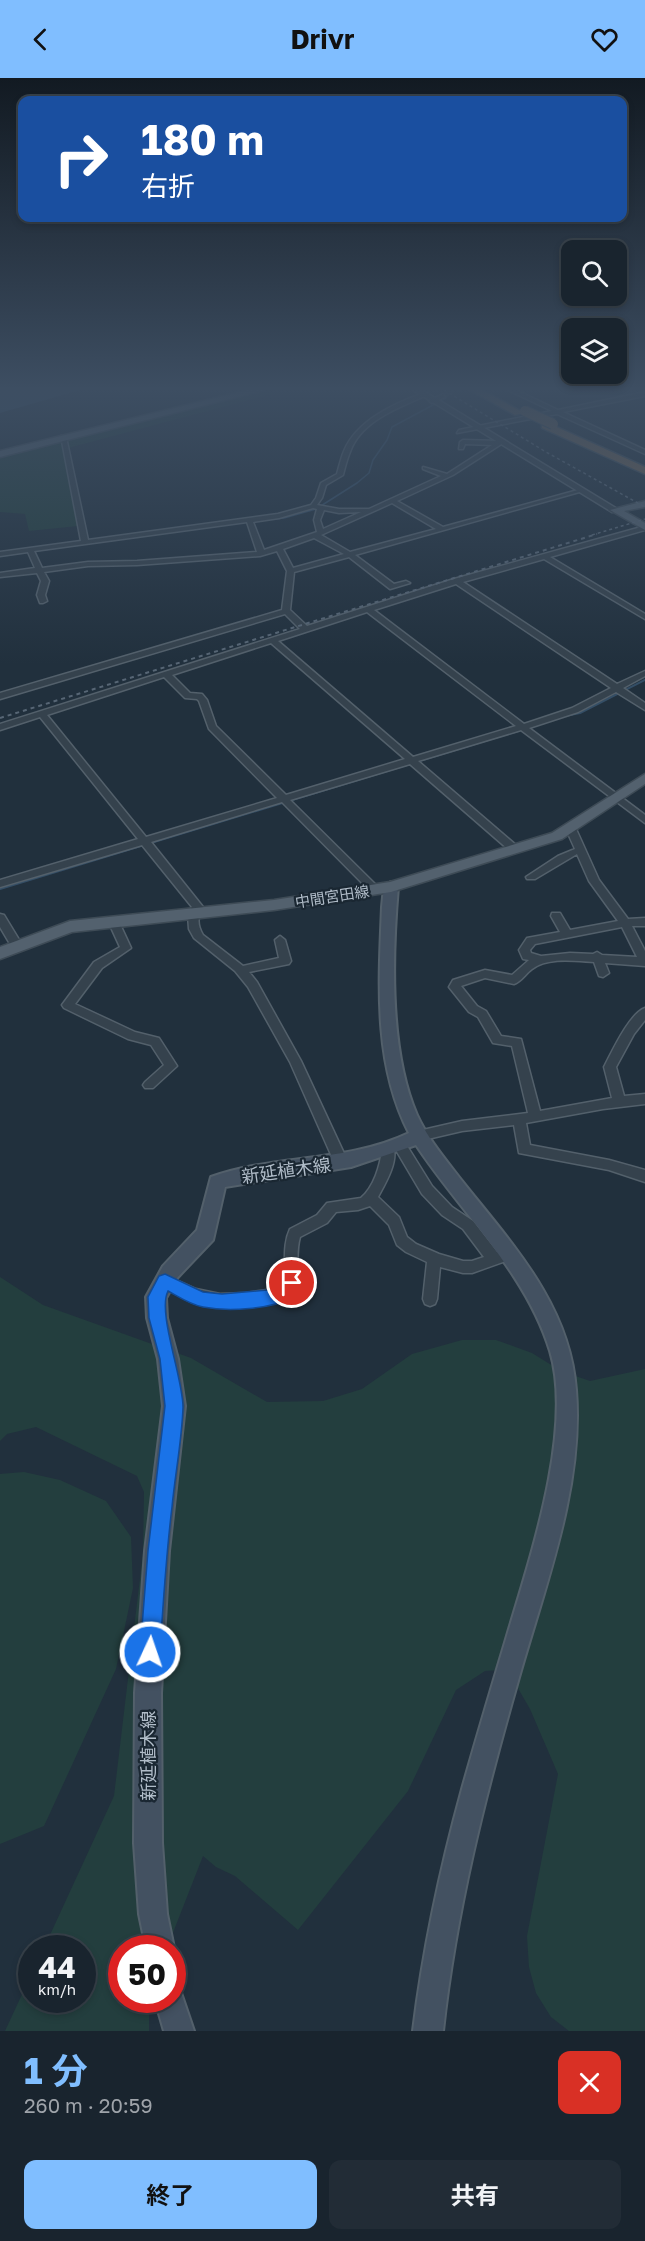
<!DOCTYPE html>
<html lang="ja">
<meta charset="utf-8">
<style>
body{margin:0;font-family:"Golos Text","Noto Sans JP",sans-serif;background:#222c36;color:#f1f3f6;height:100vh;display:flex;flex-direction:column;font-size:22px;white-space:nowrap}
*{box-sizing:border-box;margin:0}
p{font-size:20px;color:#9fa4aa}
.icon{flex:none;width:33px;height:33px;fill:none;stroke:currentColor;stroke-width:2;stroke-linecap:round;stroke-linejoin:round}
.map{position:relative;height:1953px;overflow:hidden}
.details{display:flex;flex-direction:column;background:#19242e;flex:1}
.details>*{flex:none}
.top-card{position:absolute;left:18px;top:18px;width:609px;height:126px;border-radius:12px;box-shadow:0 3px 9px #0003,0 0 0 2px #37414a;background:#1a4fa0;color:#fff;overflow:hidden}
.fabs{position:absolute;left:561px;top:162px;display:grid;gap:12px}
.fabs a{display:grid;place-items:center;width:66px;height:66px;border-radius:12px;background:#19242e;box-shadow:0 3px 9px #0003,0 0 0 2px #37414a;font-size:30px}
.speed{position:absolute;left:18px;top:1857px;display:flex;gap:12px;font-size:30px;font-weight:700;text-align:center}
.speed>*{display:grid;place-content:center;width:78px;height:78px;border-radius:50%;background:#19242e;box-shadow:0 3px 9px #0003,0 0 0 2px #37414a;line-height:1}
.speed small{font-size:15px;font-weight:400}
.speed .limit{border:9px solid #d22;background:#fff;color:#111}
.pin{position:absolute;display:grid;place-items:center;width:51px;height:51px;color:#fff;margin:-26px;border:3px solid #fff;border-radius:50%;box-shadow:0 2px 6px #0007}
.me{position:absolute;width:66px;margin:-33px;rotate:3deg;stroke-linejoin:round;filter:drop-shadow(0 0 4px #0008)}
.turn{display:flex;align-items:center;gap:21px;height:126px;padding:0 24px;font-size:27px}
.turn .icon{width:78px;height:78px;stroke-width:2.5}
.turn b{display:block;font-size:42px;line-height:51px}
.round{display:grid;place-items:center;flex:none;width:63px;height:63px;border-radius:12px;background:#222c36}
.headline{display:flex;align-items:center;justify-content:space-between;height:102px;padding:0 24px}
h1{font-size:36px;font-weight:700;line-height:45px;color:#80beff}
.primary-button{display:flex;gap:12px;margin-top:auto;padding:12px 24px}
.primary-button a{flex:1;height:69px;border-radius:12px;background:#80beff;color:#111;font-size:24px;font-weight:700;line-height:69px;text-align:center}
.primary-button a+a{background:#222c36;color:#f1f3f6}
header{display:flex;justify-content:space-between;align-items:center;height:78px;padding:0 24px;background:#80beff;color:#111;font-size:27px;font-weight:700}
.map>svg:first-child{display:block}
.green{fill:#233e3e}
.water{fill:#344e66}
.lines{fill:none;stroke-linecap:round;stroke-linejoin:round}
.stream-far1{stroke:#344e66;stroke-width:1.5}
.stream{stroke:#344e66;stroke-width:2}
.minor-tunnel{stroke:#374552;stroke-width:6;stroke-dasharray:6 3;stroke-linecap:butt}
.minor-casing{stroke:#53606b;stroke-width:3}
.tertiary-casing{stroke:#53606b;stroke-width:3}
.secondary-casing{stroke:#53606b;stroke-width:4}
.primary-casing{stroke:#3e4b56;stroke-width:3}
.motorway-casing{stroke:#404d58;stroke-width:3}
.minor{fill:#35424d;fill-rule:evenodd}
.tertiary{fill:#35424d;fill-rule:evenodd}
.secondary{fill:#435161;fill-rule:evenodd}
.primary{fill:#53616e;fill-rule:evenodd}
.motorway{fill:#746352;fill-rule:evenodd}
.rail-far1{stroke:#576675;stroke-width:1.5;stroke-dasharray:3 3;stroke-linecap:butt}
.rail{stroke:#576675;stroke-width:2;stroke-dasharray:4 4;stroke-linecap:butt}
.motorway-bridge-casing{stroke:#404d58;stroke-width:12;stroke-linecap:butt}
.motorway-bridge{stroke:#746352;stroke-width:10}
.route{fill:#1a73e8;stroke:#114b97;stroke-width:1.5}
.labels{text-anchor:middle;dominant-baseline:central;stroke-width:4.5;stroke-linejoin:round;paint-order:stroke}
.street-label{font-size:15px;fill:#b1bdc9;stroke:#1a2732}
.near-street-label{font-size:18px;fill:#b1bdc9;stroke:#1a2732}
</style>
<header><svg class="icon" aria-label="back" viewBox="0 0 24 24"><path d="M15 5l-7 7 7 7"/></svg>Drivr<svg class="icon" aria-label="heart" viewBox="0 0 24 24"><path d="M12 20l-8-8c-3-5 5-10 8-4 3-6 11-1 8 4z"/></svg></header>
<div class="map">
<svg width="645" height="1953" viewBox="0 0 645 1953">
<rect width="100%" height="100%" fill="#21303d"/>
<path class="green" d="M265 313 276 315 68 370 67 361Z
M62 364 78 448 29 453 25 436 0 434V378Z
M0 1199 43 1227 191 1280 267 1324 323 1323 362 1311 412 1276 462 1262H496L532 1275 561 1293 590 1303 645 1291V1953H569L551 1939 536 1915 529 1889 527 1858 558 1696 530 1631 512 1600 500 1592 485 1593 456 1612 408 1713 298 1852 235 1798 216 1789 203 1778 167 1870H122V1922H149V1953H5L31 1897 32 1922H82V1870H44L114 1718 143 1475 144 1414 137 1398 36 1349 7 1356 0 1363Z
M24 1394 60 1402 106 1423 131 1459 133 1510 116 1591 44 1748 0 1766V1396Z"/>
<path class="water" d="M0 312H80L0 335Z"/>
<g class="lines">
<path class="stream-far1" d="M457 314 460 312
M256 443 284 440 316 431 357 405 369 395 373 382 387 362 392 349 446 320
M169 454 216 448"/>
<path class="stream" d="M0 478 98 464
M565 638 580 635 645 602
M416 684 525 651
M0 811 407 687"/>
<path class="minor-tunnel" d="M443 318 453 312"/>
<defs>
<path id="minor" d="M508 312H516L558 332 645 314V318L563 334 645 372V376L557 336 457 355 459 352 552 333Z
M423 315 425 318C398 330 361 343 350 374 347 381 345 389 343 397L326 407 322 420 317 427 339 431H369L441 398 423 391V389L447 396 492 367 465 366 463 371H459L460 364 463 362 500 363 503 365 453 397 397 423 443 449 578 412 583 413 355 477 394 506 406 503 410 505 390 511 349 479 294 494 290 532 307 548 454 501 645 448V452L550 479 645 536V541L544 481 463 504 617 606 645 593V598L623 610 645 625V632L616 614 578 634 529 650 645 737V745L521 652 418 683 517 768V772H509L410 686 290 722 378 809 379 811 378 813H370L282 724 151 764 203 829C197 839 197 847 203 857L243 888 279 880 275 862 280 858 285 862 291 883 289 886 249 894 257 904 301 983 348 1084 346 1088 341 1089 336 1088 290 984 248 909 235 893 194 860 189 851 188 837 192 829 142 767 0 809V802L138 761 40 639 0 652V646L300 551 285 536 0 621V615L282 532 287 493 277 473 260 478 137 487 88 488 44 494 49 503 45 517 47 523 43 525H40L37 517 41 503 37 495 0 499V495L35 490 28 474 0 478V474L81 463 61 358 66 359 88 462 278 436 311 427 316 420 321 405 337 396C339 389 341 380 344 373 357 342 394 326 423 315ZM392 425 436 451 350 474 321 457ZM313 430 317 431 314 442 317 454 264 472 253 444 279 440ZM324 432 339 435 361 434 323 451 320 442ZM247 444 257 474 137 483 88 484 42 490 34 473ZM314 460 344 476 293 490 283 471ZM456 506 611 610 572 630 524 646 374 532ZM367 534 516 648 413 679 278 563ZM271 565 405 681 286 717 216 648 207 622 202 616 190 615 172 597ZM164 599 185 620 197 621 199 623 209 651 277 720 146 759 47 637Z
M443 316 445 319 432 325 429 323Z
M571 748 576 751 599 802 628 841 645 840V848H632L645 873V888L605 885 609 895 603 899 599 898 594 884C575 883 548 879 532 891 525 896 522 903 514 906L485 900 461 908 477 928 486 933 501 958 521 961 540 1033 612 1020 604 989C612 974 629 936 645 930V942L634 956 616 989 624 1018 645 1016V1026L603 1031 526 1045 530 1067 609 1082 645 1092V1104L609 1092 519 1075 514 1047 462 1053 419 1063 414 1062 413 1058 414 1054 462 1043 528 1035 512 968 493 965 478 939 469 934 449 909 453 902 485 892 512 897 529 882 523 881 519 872 527 860 560 854 551 838 552 835H560L570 852 618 843 589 803 577 776 535 801H527L526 799 558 778 575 771 566 751ZM622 849 637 879 602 877 597 874 593 876 570 875 541 878 531 875 530 872 535 866Z
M0 836 4 837 21 865 22 868 21 871H13L0 849Z
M114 841 118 842 131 870 102 890 75 926 135 954 159 960 177 988 153 1010H145L143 1007 145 1004 164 987 151 967 128 961 64 930 62 927 94 884 120 869 109 845Z
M399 1062 404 1063 432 1108 452 1129 473 1143 497 1174 509 1170 514 1172 516 1176 514 1180 472 1195H463L440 1189 437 1221 435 1226 430 1228 425 1226 423 1221 427 1184 406 1174 397 1167 389 1147 370 1128 358 1132 336 1134 327 1145 300 1159C294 1179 302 1199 293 1219 281 1224 270 1226 256 1227 218 1231 194 1225 160 1208L158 1203 160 1198 165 1197 196 1211 220 1216 246 1215 282 1210C288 1190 281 1170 290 1151L317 1137 327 1125 361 1120C374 1109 380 1088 382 1072L383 1068 388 1067 393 1068C399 1083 385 1106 378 1119L399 1139 407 1159 416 1166 439 1176 463 1183H472L484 1179 463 1151 442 1137 422 1116 393 1067 394 1063Z"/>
<path id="tertiary" d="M413 312H422L619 432 612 434Z"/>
<path id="secondary" d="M391 804 398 809C392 879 389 973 417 1037 428 1061 446 1082 462 1103 512 1166 570 1227 576 1312 584 1410 544 1510 518 1603 485 1718 456 1833 443 1953H413C423 1871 440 1791 462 1711 476 1661 491 1611 506 1561 529 1483 574 1352 550 1273 526 1194 461 1135 416 1067L351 1089 225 1109 213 1162 177 1200 166 1220 167 1240 178 1281 185 1328 169 1473 161 1615 162 1765 167 1836 174 1870 172 1874V1870H146L139 1836 134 1765 135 1615 145 1473 163 1328 158 1281 147 1240 146 1219 163 1188 197 1152 211 1099C275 1076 346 1085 409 1055 373 985 379 904 382 829L384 809Z
M172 1908 180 1912 194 1953H164L155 1922H172Z"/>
<path id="primary" d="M248 312H265L0 379V373Z
M645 423V429L624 433 645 445V452L610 432Z
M645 696V706L562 761 391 814 274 832 72 854 0 881V869L70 843 274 822 390 804 552 755Z"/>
<path id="motorway" d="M470 312H482L524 335 515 337Z
M542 346H550L645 389V396L542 350Z"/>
</defs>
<use href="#minor" class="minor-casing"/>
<use href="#tertiary" class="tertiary-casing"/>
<use href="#secondary" class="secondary-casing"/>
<use href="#primary" class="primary-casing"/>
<use href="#motorway" class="motorway-casing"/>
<use href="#minor" class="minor"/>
<use href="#tertiary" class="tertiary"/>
<use href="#secondary" class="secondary"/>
<use href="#primary" class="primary"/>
<use href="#motorway" class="motorway"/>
<path class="rail-far1" d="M444 312 546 374 645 429
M592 457 645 441"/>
<path class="rail" d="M0 640 597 456"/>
<defs>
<path id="motorway-bridge" d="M525 333 553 346"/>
</defs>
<use href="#motorway-bridge" class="motorway-bridge-casing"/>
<use href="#motorway-bridge" class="motorway-bridge"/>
</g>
<linearGradient id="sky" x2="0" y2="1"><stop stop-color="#121a22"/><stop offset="0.53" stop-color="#3d4e62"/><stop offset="1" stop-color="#3d4e62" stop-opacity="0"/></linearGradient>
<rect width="645" height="586" fill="url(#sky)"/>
<path class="route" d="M165 1196 203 1214 222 1216 278 1211 286 1200 292 1198 298 1200 300 1205 293 1220C270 1231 229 1234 203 1229 191 1227 179 1219 168 1213 157 1234 183 1300 183 1329 182 1362 175 1396 172 1429 166 1477 163 1526 160 1574L157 1581 150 1584 143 1581 140 1574 148 1473 165 1328 160 1281 149 1240 148 1219 159 1198Z"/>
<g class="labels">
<g class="street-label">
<text transform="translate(332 818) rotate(-9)">中間宮田線</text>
</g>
<g class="near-street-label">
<text transform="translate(286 1092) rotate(-8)">新延植木線</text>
<text transform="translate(148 1678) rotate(-90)">新延植木線</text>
</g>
</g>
</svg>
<div class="fabs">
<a><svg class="icon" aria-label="search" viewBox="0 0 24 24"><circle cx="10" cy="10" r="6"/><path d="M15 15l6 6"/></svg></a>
<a><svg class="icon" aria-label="layers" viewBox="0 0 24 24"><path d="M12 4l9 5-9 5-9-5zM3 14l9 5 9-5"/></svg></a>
</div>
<div class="speed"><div>44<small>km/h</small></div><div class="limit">50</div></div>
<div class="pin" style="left:292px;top:1205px;background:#d93025"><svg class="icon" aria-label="arrive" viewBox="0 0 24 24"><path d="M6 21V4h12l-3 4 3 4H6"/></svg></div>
<svg class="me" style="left:150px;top:1574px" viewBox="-20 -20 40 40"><circle r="17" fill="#1a73e8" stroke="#fff" stroke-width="3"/><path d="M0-11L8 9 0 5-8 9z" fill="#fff"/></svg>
<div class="top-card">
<div class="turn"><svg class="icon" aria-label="right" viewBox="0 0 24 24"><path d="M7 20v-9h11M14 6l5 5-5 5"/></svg><div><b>180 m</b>右折</div></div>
</div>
</div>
<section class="details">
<div class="headline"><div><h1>1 分</h1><p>260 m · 20:59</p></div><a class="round" style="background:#d93025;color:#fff"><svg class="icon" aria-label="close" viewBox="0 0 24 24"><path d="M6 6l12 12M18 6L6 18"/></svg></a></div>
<div class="primary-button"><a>終了</a><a>共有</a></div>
</section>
